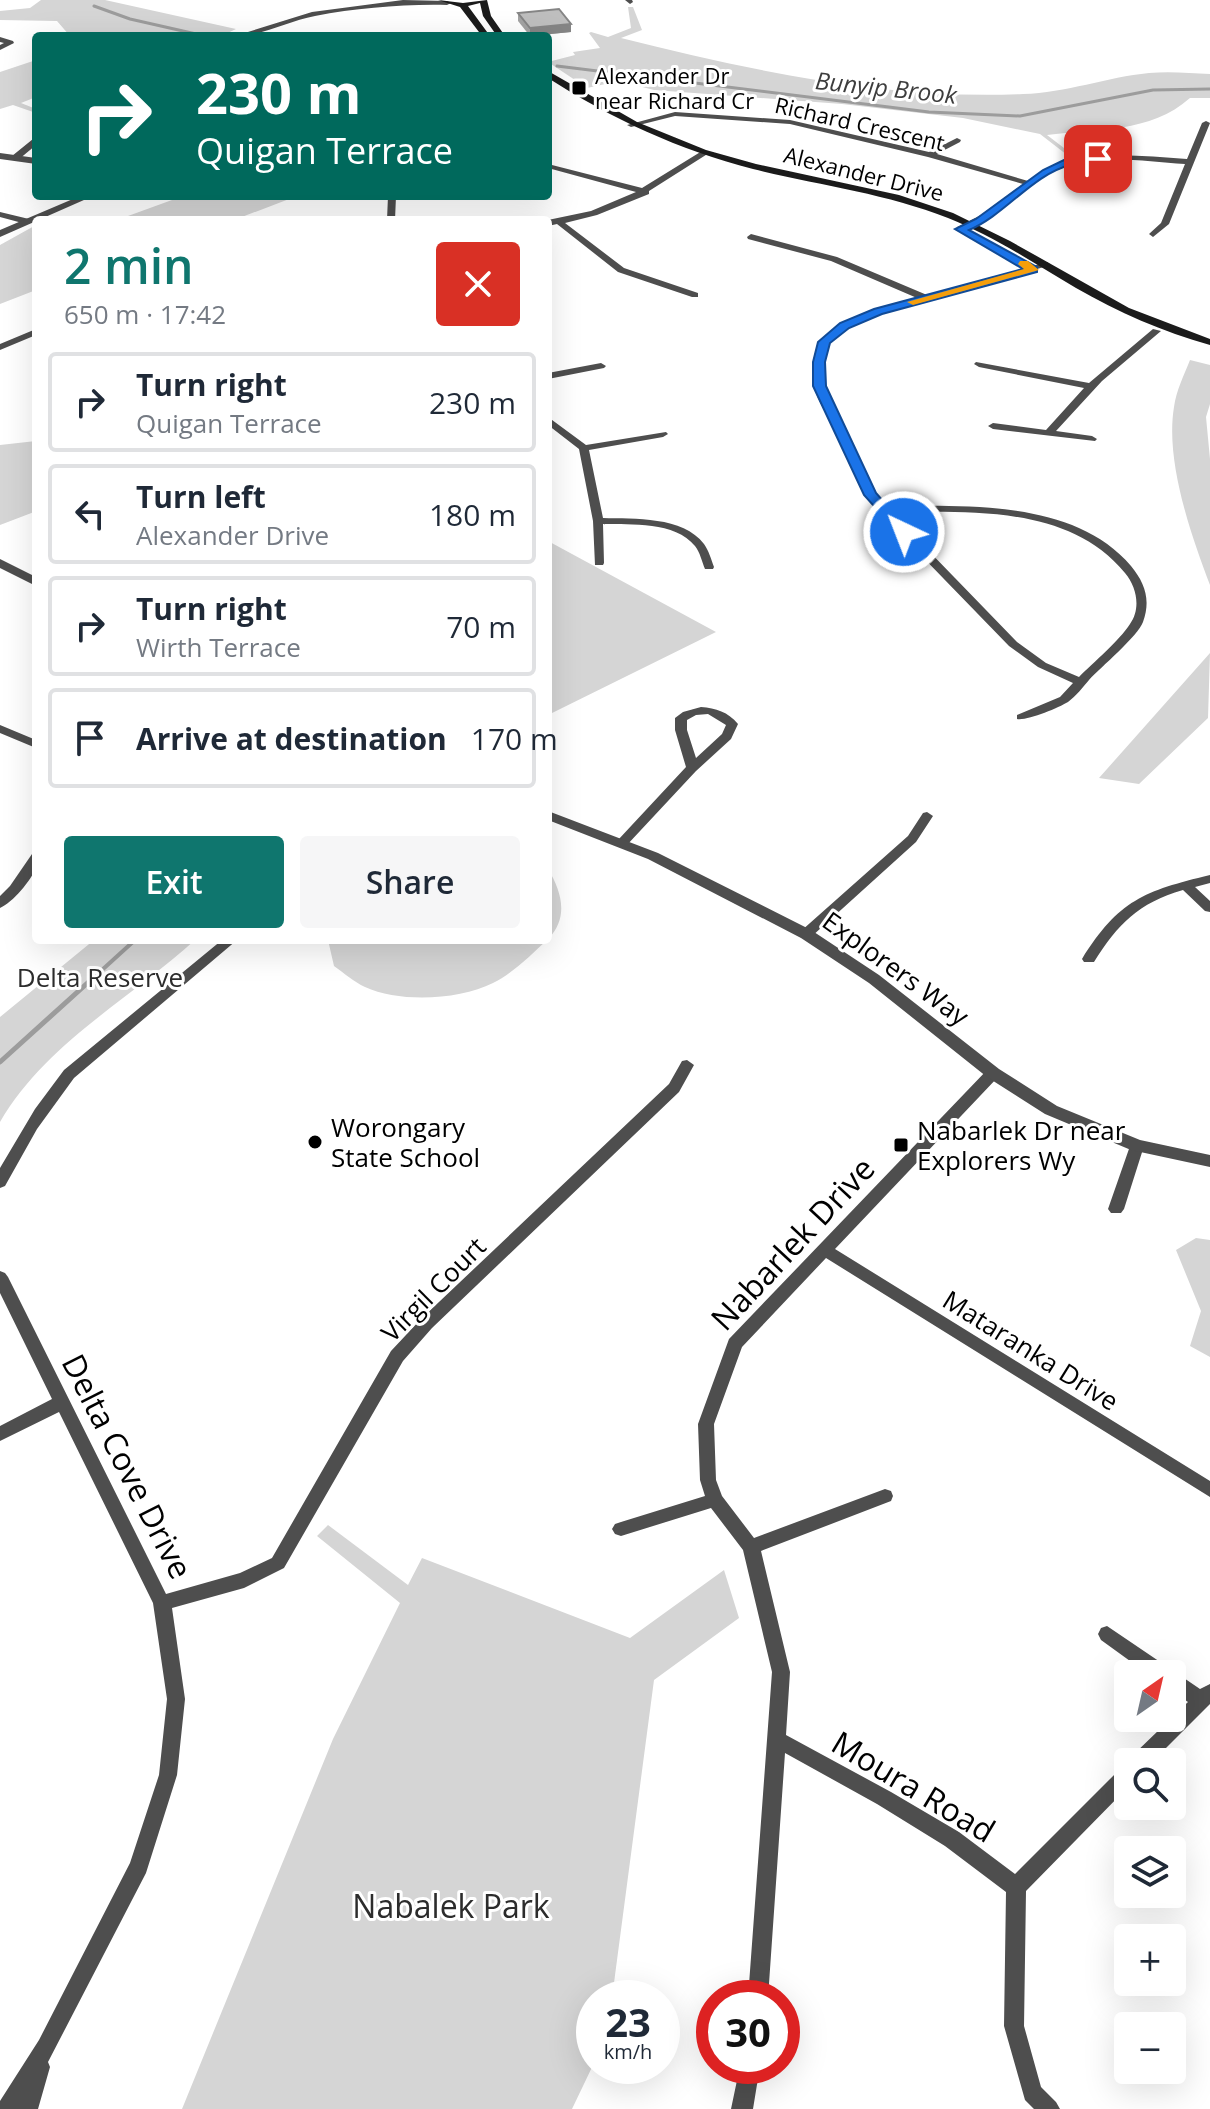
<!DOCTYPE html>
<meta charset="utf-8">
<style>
body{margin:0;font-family:"Open Sans",sans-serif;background:#f6f6f7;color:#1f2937;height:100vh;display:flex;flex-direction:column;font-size:30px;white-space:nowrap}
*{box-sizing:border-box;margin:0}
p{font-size:26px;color:#747a83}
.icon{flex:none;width:44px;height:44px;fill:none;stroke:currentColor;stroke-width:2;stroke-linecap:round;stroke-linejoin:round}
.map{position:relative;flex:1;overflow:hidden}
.drawer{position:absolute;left:32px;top:216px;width:520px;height:728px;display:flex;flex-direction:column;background:#fff;border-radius:8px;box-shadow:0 8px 32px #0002}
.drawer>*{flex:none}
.top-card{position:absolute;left:32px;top:32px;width:520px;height:168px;border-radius:8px;box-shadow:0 8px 32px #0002;background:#00695c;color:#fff;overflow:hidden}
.needle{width:52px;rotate:34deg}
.tools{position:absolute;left:1114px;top:1660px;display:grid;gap:16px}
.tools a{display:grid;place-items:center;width:72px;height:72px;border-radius:8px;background:#fff;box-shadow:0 8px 32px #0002;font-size:40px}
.speed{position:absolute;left:576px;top:1980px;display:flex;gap:16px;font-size:40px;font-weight:700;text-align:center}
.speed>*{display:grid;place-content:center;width:104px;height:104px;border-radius:50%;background:#fff;box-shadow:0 8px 32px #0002;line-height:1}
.speed small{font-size:20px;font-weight:400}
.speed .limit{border:12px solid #d22;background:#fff;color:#111}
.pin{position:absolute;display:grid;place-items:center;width:68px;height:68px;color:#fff;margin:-34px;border-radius:16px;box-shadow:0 4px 12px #0006}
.me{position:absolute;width:88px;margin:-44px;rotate:317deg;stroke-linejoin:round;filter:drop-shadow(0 0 6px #0008)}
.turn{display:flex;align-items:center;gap:28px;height:168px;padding:0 32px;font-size:36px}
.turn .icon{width:104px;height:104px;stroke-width:2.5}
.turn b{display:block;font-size:56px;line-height:68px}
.round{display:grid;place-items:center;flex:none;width:84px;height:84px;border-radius:8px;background:#f6f6f7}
.head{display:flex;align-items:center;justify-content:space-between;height:136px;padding:0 32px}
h1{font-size:48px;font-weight:600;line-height:60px;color:#0f766e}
.action{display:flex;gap:16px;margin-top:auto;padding:16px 32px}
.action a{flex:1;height:92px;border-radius:8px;background:#0f766e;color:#fff;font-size:32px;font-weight:600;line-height:92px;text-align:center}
.action a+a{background:#f6f6f7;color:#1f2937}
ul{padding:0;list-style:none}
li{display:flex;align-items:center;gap:24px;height:100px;margin:0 16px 12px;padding:0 16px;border:4px solid #e0e1e3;border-radius:8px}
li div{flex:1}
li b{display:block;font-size:30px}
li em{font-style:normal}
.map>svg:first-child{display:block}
.green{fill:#d5d5d5}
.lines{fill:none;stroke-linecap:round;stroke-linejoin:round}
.stream-far2{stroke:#9c9c9c;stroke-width:3}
.stream-far1{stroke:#9c9c9c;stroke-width:4}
.stream{stroke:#9c9c9c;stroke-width:5}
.minor{fill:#4e4e4e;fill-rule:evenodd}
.tertiary{fill:#4e4e4e;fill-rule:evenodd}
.secondary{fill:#1b1b1b;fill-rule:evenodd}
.wall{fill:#a3a3a3}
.shaded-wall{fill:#858585}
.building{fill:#bebebe;stroke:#858585;stroke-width:2}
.route{fill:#1a73e8;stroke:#114b97;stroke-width:2}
.slow{fill:#f59e0b}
.poi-dot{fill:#000;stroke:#fff;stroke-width:3}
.labels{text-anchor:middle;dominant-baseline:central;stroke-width:6;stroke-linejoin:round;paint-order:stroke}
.far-poi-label{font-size:22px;fill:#000;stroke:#fff;text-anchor:start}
.far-street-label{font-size:22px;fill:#000;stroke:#fff}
.far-water-label{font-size:24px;font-style:italic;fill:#3d3d3d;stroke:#fff}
.street-label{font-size:26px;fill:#000;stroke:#fff}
.park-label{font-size:26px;fill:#2c2c2c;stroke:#fff}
.poi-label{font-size:26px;fill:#000;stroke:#fff;text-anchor:start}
.near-street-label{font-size:32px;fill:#000;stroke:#fff}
.near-park-label{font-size:32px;fill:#2c2c2c;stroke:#fff}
</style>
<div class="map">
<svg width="1210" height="2109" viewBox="0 0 1210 2109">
<rect width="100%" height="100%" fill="#fff"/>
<path class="green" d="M41 0H105L236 29 221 36H70L57 21 0 20V11L30 8Z
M628 7H633L642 30 621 38C753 71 887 100 1023 94 1066 93 1107 77 1149 73 1169 71 1190 73 1210 74V98H1190C1151 133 1095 129 1047 135L1077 158H1071L1040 134 963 118 842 104 654 90 619 81 587 88 548 62 575 55 573 52 600 48 589 33 591 32 608 37 631 28Z
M36 60V97L21 103 36 109V113L13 105 0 109V72Z
M183 196H297L234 220H117Z
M36 225V290L0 304V245Z
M1190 360 1210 365V404L1206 417 1210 459V585C1191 535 1165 461 1174 407 1176 391 1184 375 1190 360Z
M36 441V460L33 461 34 512 0 525V445Z
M548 541 716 632 548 715Z
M1210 653 1208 718 1139 784 1099 778Z
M548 869C562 892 569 918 548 939Z
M94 940H195C129 1000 46 1043 0 1122V1017Z
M328 940H547C531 955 513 973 493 983 459 1000 400 1003 365 987 354 982 344 973 334 966Z
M1196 1238 1210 1240V1357L1190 1346 1201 1311 1176 1250Z
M328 1525 408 1585 422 1558 630 1638 724 1570 739 1618 654 1680 612 1998H594V2063L572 2109H182L333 1739 400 1603 317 1536Z"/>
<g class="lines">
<path class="stream-far2" d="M94 6 130 19 205 36
M557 66 929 112 1020 116 1153 90 1210 89"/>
<path class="stream-far1" d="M91 980 135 940"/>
<path class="stream" d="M0 1062 93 978"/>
<path class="minor" d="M625 0H632L633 2 630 4Z
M0 37 13 41 14 43 0 50V45L4 43 0 42Z
M675 112 790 120 929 152 957 138 961 140 960 142 937 154 1028 181C1076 146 1132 156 1187 159L1202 123 1206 121 1210 123 1169 224 1153 237 1149 234 1161 223 1185 164C1137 161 1084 150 1041 179 1016 196 991 221 960 232L956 229 957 227 981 215 1023 184 928 157 790 124 675 116 631 127 627 125Z
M33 139H36V145L18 160H12V156Z
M702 151 709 153 649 191V194L597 215 565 223 624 268 698 293V297H692L618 272 557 224 548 226V220L591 211 636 192 548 168V164L642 188Z
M388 196H396L395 220H387Z
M0 212 29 219 30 221 26 224 0 217Z
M751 234 837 257 927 295 1047 262 1051 265 881 313 848 328 828 343 824 362V386L875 494 885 506C965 506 1074 499 1131 566 1145 583 1151 600 1143 622 1138 636 1101 667 1089 680 1083 687 1076 696 1068 702 1058 708 1027 721 1017 719V715L1060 697 1073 683 1038 667 1009 646 878 511C858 488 848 458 835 430 829 417 817 401 814 386 801 324 873 310 917 298L831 261 748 239 747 237ZM891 512C971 512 1069 505 1125 573 1137 587 1141 609 1130 624 1119 641 1094 662 1079 677L1046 663 1017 642Z
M36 329V335L0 350V344Z
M1153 329 1161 331 1102 381 1056 431 1092 436 1097 439 1095 441 993 429 988 426 993 423 1046 430 1084 388 979 367 974 364 976 362 1089 383Z
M601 363 606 366 604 368 548 379V373Z
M548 417 586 445 666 432 668 434 663 437 589 450 603 518C634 519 683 516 704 544 709 551 711 559 714 567L713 569H705C702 562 700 552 695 546 675 521 631 525 603 524L604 563 603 565H595L593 521 579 449 548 425Z
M701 707C716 708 728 712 738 724L731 739 696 771 626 846H618L616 843 618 840 686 767 675 730V718L683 712ZM708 714 726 725 722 734 696 758 687 730V720L696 715Z
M0 725 36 740V748L0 733Z
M927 812 933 816 916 842 811 937H801L799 934 801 931 908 836 923 813Z
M36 853C36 858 37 862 36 867 32 880 12 903 0 908V896L10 886 32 854Z
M1210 875V883L1195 887 1210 901V912L1205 911 1183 890C1138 903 1118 924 1094 962H1084L1082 959C1119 900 1144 891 1210 875Z
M222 940H237L74 1078 37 1129 5 1186 0 1188V1168L35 1109 64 1070Z
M687 1060 694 1065 679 1092 432 1328 403 1361 284 1568 244 1588 172 1608 185 1699 177 1775 146 1873 48 2062 50 2067 38 2109H0V2101L39 2040 130 1863 159 1775 167 1699 153 1603 59 1412 0 1441V1426L52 1399 0 1293V1271L5 1273 8 1277 166 1594 240 1573 272 1558 391 1351 420 1320 669 1084 682 1061Z
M993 1068 998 1069 1000 1073 998 1077 835 1249 1210 1481V1497L826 1258 742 1347 714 1424 716 1480 722 1496 754 1538 885 1489 891 1491 893 1496 891 1501 761 1551 790 1672 786 1735 891 1792 959 1832 1015 1874 1121 1768 1128 1765V1787L1026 1891 1024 2026 1041 2087 1056 2102 1060 2109H1034L1025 2100 1004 2026 1006 1892 945 1846 877 1804 785 1753 768 1998H748L772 1672 743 1550 711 1508 621 1536 615 1534 612 1529 615 1524 621 1522 705 1496 700 1480 698 1424 729 1339 988 1069Z
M1137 1141 1142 1142 1144 1146 1124 1209 1121 1213H1111L1108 1209 1130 1146 1132 1142Z
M1107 1626 1169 1668 1171 1672 1178 1674 1200 1689 1210 1684V1704L1152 1762H1130L1132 1756 1188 1702 1172 1691V1674H1148L1101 1640 1098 1634 1101 1628Z
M740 2066H760L753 2109H731Z"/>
<path class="tertiary" d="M403 0 447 1 451 3 447 5C403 4 358 8 315 16 288 21 263 36 235 36L312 12Z
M0 153 36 158V164L0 159Z
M80 196H93L0 237V230Z
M0 559 36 577V586L0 568Z
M548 811 658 853 811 930 879 975 999 1069 1057 1106 1140 1140 1210 1155V1167L1131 1150 1045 1114 987 1077 869 983 801 938 648 859 548 820Z"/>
<path class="secondary" d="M438 0 463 3 487 0 491 16 505 36H497L483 16 480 3 468 6 490 36H482L460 7Z
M548 71 637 122 706 150 756 164 899 195 953 213 1010 241 1129 308 1210 339V345C1163 332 1118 312 1076 288 1034 263 993 236 948 218 885 193 818 185 753 169 679 150 612 119 548 78Z"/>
</g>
<path class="wall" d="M518 13 571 24V32L530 36 518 21Z"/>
<path class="shaded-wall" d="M571 24V32L530 36V28Z"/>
<path class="building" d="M559 9 571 24 530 28 518 13Z"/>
<path class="route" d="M1098 156 1103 159 1102 161C1091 163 1080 163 1070 165 1032 175 1005 215 969 230L1037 267V272L882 314 849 328 830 343 825 362 826 386 876 493 910 532 899 534 864 495 813 386V362L818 342 840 323 874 309 1023 269 955 229 976 219 1043 170 1064 160Z"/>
<path class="slow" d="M1020 261H1028L1039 270 913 305 907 302 1024 269 1018 264Z"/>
<g class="poi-dot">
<rect x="571" y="80" width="16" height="16" rx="4"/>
<circle cx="315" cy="1142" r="8"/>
<rect x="893" y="1137" width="16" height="16" rx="4"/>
</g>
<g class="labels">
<g class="far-poi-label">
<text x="595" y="75">Alexander Dr<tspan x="595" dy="25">near Richard Cr</tspan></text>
</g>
<g class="far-street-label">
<text transform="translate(860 123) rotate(13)">Richard Crescent</text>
<text transform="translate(864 173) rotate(14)">Alexander Drive</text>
</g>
<g class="far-water-label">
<text transform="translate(886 87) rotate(6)">Bunyip Brook</text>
</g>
<g class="street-label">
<text transform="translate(896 968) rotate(36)">Explorers Way</text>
<text transform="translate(433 1289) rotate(-45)">Virgil Court</text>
<text transform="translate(1031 1350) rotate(32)">Mataranka Drive</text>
</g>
<g class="park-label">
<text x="100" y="977">Delta Reserve</text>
</g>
<g class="poi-label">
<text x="331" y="1127">Worongary<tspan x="331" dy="30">State School</tspan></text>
<text x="917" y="1130">Nabarlek Dr near<tspan x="917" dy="30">Explorers Wy</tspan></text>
</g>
<g class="near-street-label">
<text transform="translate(792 1243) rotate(-47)">Nabarlek Drive</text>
<text transform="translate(128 1466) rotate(63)">Delta Cove Drive</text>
<text transform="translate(914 1786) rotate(31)">Moura Road</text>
</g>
<g class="near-park-label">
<text x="451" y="1905">Nabalek Park</text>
</g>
</g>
</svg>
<div class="tools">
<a><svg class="needle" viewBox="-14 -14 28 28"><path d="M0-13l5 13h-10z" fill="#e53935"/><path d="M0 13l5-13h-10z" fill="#747a83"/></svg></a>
<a><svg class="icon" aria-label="search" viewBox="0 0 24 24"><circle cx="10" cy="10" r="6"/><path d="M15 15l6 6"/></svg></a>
<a><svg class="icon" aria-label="layers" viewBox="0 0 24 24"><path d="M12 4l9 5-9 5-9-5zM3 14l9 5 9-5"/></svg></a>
<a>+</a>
<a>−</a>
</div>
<div class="speed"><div>23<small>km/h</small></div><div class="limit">30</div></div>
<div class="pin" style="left:1098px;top:159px;background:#d93025"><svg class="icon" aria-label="arrive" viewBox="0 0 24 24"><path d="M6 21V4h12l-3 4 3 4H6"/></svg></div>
<svg class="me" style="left:904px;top:532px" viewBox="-20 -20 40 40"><circle r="17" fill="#1a73e8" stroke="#fff" stroke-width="3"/><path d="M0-11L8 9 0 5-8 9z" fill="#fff"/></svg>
<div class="top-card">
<div class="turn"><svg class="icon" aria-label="right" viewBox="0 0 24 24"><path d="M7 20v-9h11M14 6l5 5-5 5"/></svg><div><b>230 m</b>Quigan Terrace</div></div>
</div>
<section class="drawer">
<div class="head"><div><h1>2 min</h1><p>650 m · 17:42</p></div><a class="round" style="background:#d93025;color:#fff"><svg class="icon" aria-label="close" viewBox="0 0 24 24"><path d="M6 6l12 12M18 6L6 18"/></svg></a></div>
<ul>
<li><svg class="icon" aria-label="right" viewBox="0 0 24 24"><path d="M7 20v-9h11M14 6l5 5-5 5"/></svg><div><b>Turn right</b><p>Quigan Terrace</p></div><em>230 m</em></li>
<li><svg class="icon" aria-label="left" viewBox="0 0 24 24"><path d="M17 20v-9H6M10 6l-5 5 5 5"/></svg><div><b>Turn left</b><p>Alexander Drive</p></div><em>180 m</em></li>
<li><svg class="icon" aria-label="right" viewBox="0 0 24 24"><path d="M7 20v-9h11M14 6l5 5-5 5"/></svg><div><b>Turn right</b><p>Wirth Terrace</p></div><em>70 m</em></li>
<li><svg class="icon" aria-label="arrive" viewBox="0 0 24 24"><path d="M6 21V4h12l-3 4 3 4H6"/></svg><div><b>Arrive at destination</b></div><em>170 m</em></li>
</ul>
<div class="action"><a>Exit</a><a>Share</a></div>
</section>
</div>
